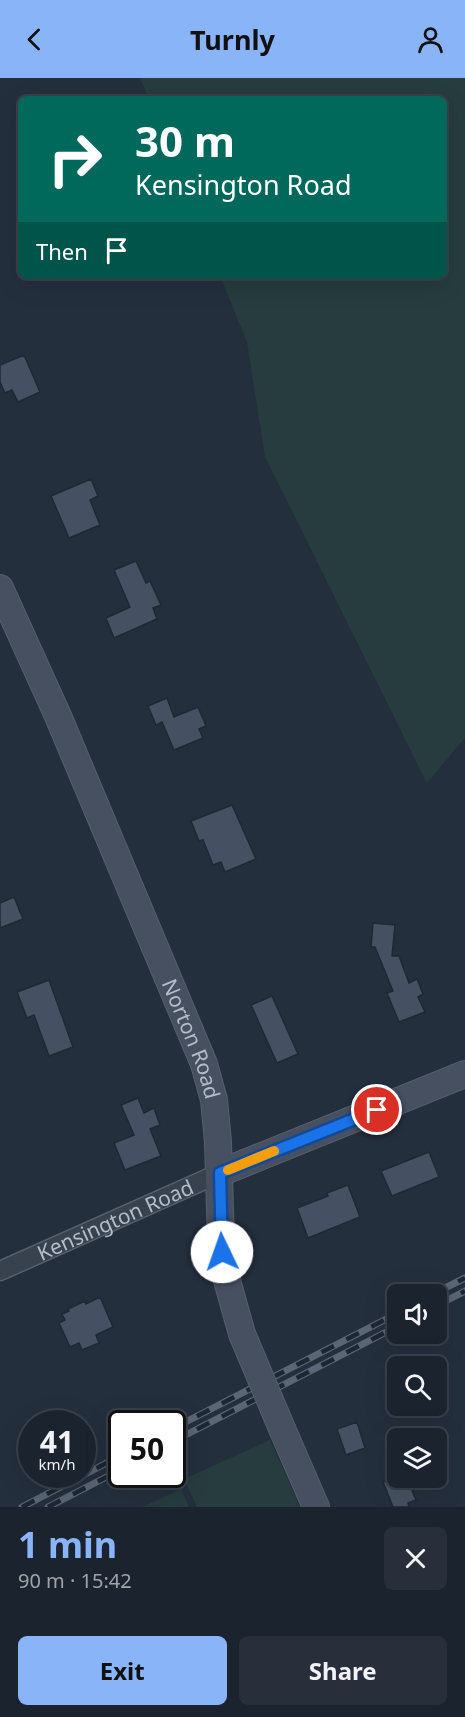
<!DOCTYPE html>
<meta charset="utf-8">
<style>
body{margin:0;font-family:"Noto Sans",sans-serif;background:#282f3a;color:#f1f3f6;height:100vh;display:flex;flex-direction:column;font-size:22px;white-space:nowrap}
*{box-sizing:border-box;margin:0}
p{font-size:20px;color:#a0a4aa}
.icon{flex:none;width:33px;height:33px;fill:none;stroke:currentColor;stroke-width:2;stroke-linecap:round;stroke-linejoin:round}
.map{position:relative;height:1429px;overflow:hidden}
.sheet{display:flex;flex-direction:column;background:#1b232e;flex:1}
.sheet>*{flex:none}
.top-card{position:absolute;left:18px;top:18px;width:429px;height:183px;border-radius:9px;box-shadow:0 6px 24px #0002,0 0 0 2px #39404a;background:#00695c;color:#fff;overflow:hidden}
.controls{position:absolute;left:387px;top:1206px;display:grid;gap:12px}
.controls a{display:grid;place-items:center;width:60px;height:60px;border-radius:9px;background:#1b232e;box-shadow:0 6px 24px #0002,0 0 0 2px #39404a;font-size:30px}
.speed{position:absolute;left:18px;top:1332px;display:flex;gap:12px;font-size:30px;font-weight:700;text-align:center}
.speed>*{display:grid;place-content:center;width:78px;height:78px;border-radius:50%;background:#1b232e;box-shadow:0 6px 24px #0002,0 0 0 2px #39404a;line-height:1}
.speed small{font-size:15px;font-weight:400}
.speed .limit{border:3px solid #111;border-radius:9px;background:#fff;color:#111}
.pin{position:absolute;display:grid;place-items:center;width:51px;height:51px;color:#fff;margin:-26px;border:3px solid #fff;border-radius:50%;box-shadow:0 2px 6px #0007}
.me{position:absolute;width:66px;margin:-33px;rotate:357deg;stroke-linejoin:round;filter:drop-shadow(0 0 4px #0008)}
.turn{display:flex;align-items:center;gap:21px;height:126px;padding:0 18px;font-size:27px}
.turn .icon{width:78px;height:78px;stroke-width:2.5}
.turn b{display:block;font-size:42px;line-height:51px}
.then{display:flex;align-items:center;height:57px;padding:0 18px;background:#0003;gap:12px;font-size:22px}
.round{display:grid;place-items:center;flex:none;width:63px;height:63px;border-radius:9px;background:#282f3a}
.headline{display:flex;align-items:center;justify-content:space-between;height:102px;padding:0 18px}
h1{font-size:36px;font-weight:700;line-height:45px;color:#8ab4f8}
.cta{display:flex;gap:12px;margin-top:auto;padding:12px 18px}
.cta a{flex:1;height:69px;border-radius:9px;background:#8ab4f8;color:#111;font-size:24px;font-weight:700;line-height:69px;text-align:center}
.cta a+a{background:#282f3a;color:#f1f3f6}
header{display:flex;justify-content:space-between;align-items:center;height:78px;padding:0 18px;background:#8ab4f8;color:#111;font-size:27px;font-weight:700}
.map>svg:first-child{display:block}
.green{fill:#263c3f}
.building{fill:#455162;stroke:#1f2835;stroke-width:1.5}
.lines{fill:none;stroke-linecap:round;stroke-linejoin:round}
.street-casing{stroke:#565f6c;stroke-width:21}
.secondary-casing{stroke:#565f6c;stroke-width:28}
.street{stroke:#38414e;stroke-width:18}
.secondary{stroke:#465061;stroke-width:26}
.rail-casing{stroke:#5a6575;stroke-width:7}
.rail{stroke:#1d2633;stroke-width:4.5;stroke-dasharray:14;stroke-linecap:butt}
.secondary-bridge-casing{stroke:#565f6c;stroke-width:28;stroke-linecap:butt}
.secondary-bridge{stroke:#465061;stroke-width:26}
.route-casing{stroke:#114b97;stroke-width:15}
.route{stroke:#1a73e8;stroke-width:10}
.slow{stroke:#f59e0b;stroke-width:10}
.labels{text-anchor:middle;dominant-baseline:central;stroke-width:4.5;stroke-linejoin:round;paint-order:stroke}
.street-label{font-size:21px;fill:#b4bcc9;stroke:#1d2633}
</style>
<header><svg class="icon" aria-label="back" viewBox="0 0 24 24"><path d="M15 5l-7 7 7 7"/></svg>Turnly<svg class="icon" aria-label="person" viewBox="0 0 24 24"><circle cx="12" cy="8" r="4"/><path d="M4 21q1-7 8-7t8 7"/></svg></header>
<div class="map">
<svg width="465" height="1429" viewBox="0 0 465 1429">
<rect width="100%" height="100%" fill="#242f3e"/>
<path class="green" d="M140 0H465V660L427 705 265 379 247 264 220 198H444V21H149Z
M270 1362 300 1429H197L184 1401Z
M181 1411 189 1429H142Z"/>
<path class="building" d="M24 277 40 314 18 324 12 312 5 315 0 304V287Z
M91 401 98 418 90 422 100 447 69 460 51 418Z
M136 483 146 505 150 503 161 527 153 530 157 541 114 560 106 540 130 529 114 492Z
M167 620 174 639 198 629 206 648 199 651 203 660 174 672 162 644 156 647 148 628Z
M232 727 256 781 225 794 221 784 213 787 203 762 199 763 191 743Z
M14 819 23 841 0 850V825Z
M373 845 395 847 392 878H399L409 905 417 901 423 916 418 919 425 934 399 944 387 915 393 913 375 869H371Z
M49 902 73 969 49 978 34 937 27 940 17 914Z
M272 918 298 976 277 985 251 927Z
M138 1020 144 1035 154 1030 160 1047 150 1051 161 1078 125 1092 114 1065 134 1057 121 1027Z
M429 1074 439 1099 392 1118 381 1093Z
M348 1107 360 1139 308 1160 297 1130 328 1118 327 1115Z
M100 1219 113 1249 96 1257 99 1265 82 1272 79 1265 70 1269 59 1245 65 1242 62 1236 69 1233 68 1231 85 1223 86 1226Z
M357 1344 365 1370 346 1377 337 1351Z
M393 1400H407L416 1422 408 1425 409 1429H393L383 1404Z"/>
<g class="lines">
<defs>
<g id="street">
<path id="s1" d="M0 1193 220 1095"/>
</g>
<g id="secondary">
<path id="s2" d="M0 510 58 638 204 986 214 1022 218 1064 221 1165 223 1188 242 1256"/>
<path d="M220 1095 465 996"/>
<path d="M283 1353 316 1429"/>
</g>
</defs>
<use href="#street" class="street-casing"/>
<use href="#secondary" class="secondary-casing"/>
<use href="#street" class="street"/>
<use href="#secondary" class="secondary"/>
<defs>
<path id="rail" d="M433 1216 465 1200
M436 1228 465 1213
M172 1351 398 1235
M172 1364 398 1248
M22 1429 122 1377
M48 1429 122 1391"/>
</defs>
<use href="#rail" class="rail-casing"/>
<use href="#rail" class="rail"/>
<defs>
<path id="secondary-bridge" d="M242 1256 283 1353"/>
</defs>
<use href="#secondary-bridge" class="secondary-bridge-casing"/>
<use href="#secondary-bridge" class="secondary-bridge"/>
</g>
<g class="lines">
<defs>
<path id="route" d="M222 1174 220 1095 377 1032"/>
</defs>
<use href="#route" class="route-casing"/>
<use href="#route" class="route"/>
<path class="slow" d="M228 1092 274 1073"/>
</g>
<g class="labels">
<g class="street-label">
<text stroke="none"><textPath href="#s2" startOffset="490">Norton Road</textPath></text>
<text stroke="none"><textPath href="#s1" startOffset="126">Kensington Road</textPath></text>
</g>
</g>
</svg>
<div class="controls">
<a><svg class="icon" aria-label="sound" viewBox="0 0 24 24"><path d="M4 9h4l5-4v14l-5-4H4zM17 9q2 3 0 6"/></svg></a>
<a><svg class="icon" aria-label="search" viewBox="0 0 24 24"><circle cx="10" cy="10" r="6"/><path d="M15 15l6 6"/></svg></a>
<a><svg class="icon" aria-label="layers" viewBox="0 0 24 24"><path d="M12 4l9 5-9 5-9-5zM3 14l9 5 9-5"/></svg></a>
</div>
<div class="speed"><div>41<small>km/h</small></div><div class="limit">50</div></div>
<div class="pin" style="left:377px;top:1032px;background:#d93025"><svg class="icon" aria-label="arrive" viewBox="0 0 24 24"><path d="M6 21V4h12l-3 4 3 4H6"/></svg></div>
<svg class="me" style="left:222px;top:1174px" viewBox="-20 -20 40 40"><circle r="19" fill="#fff"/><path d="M0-13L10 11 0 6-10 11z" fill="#1a73e8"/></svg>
<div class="top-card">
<div class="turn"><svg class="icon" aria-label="right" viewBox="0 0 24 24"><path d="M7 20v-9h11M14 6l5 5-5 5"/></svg><div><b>30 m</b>Kensington Road</div></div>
<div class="then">Then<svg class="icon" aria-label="arrive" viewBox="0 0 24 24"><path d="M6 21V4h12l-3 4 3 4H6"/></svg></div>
</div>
</div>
<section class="sheet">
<div class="headline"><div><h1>1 min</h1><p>90 m · 15:42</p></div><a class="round"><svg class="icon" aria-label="close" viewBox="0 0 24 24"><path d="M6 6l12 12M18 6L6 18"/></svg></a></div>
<div class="cta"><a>Exit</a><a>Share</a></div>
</section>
